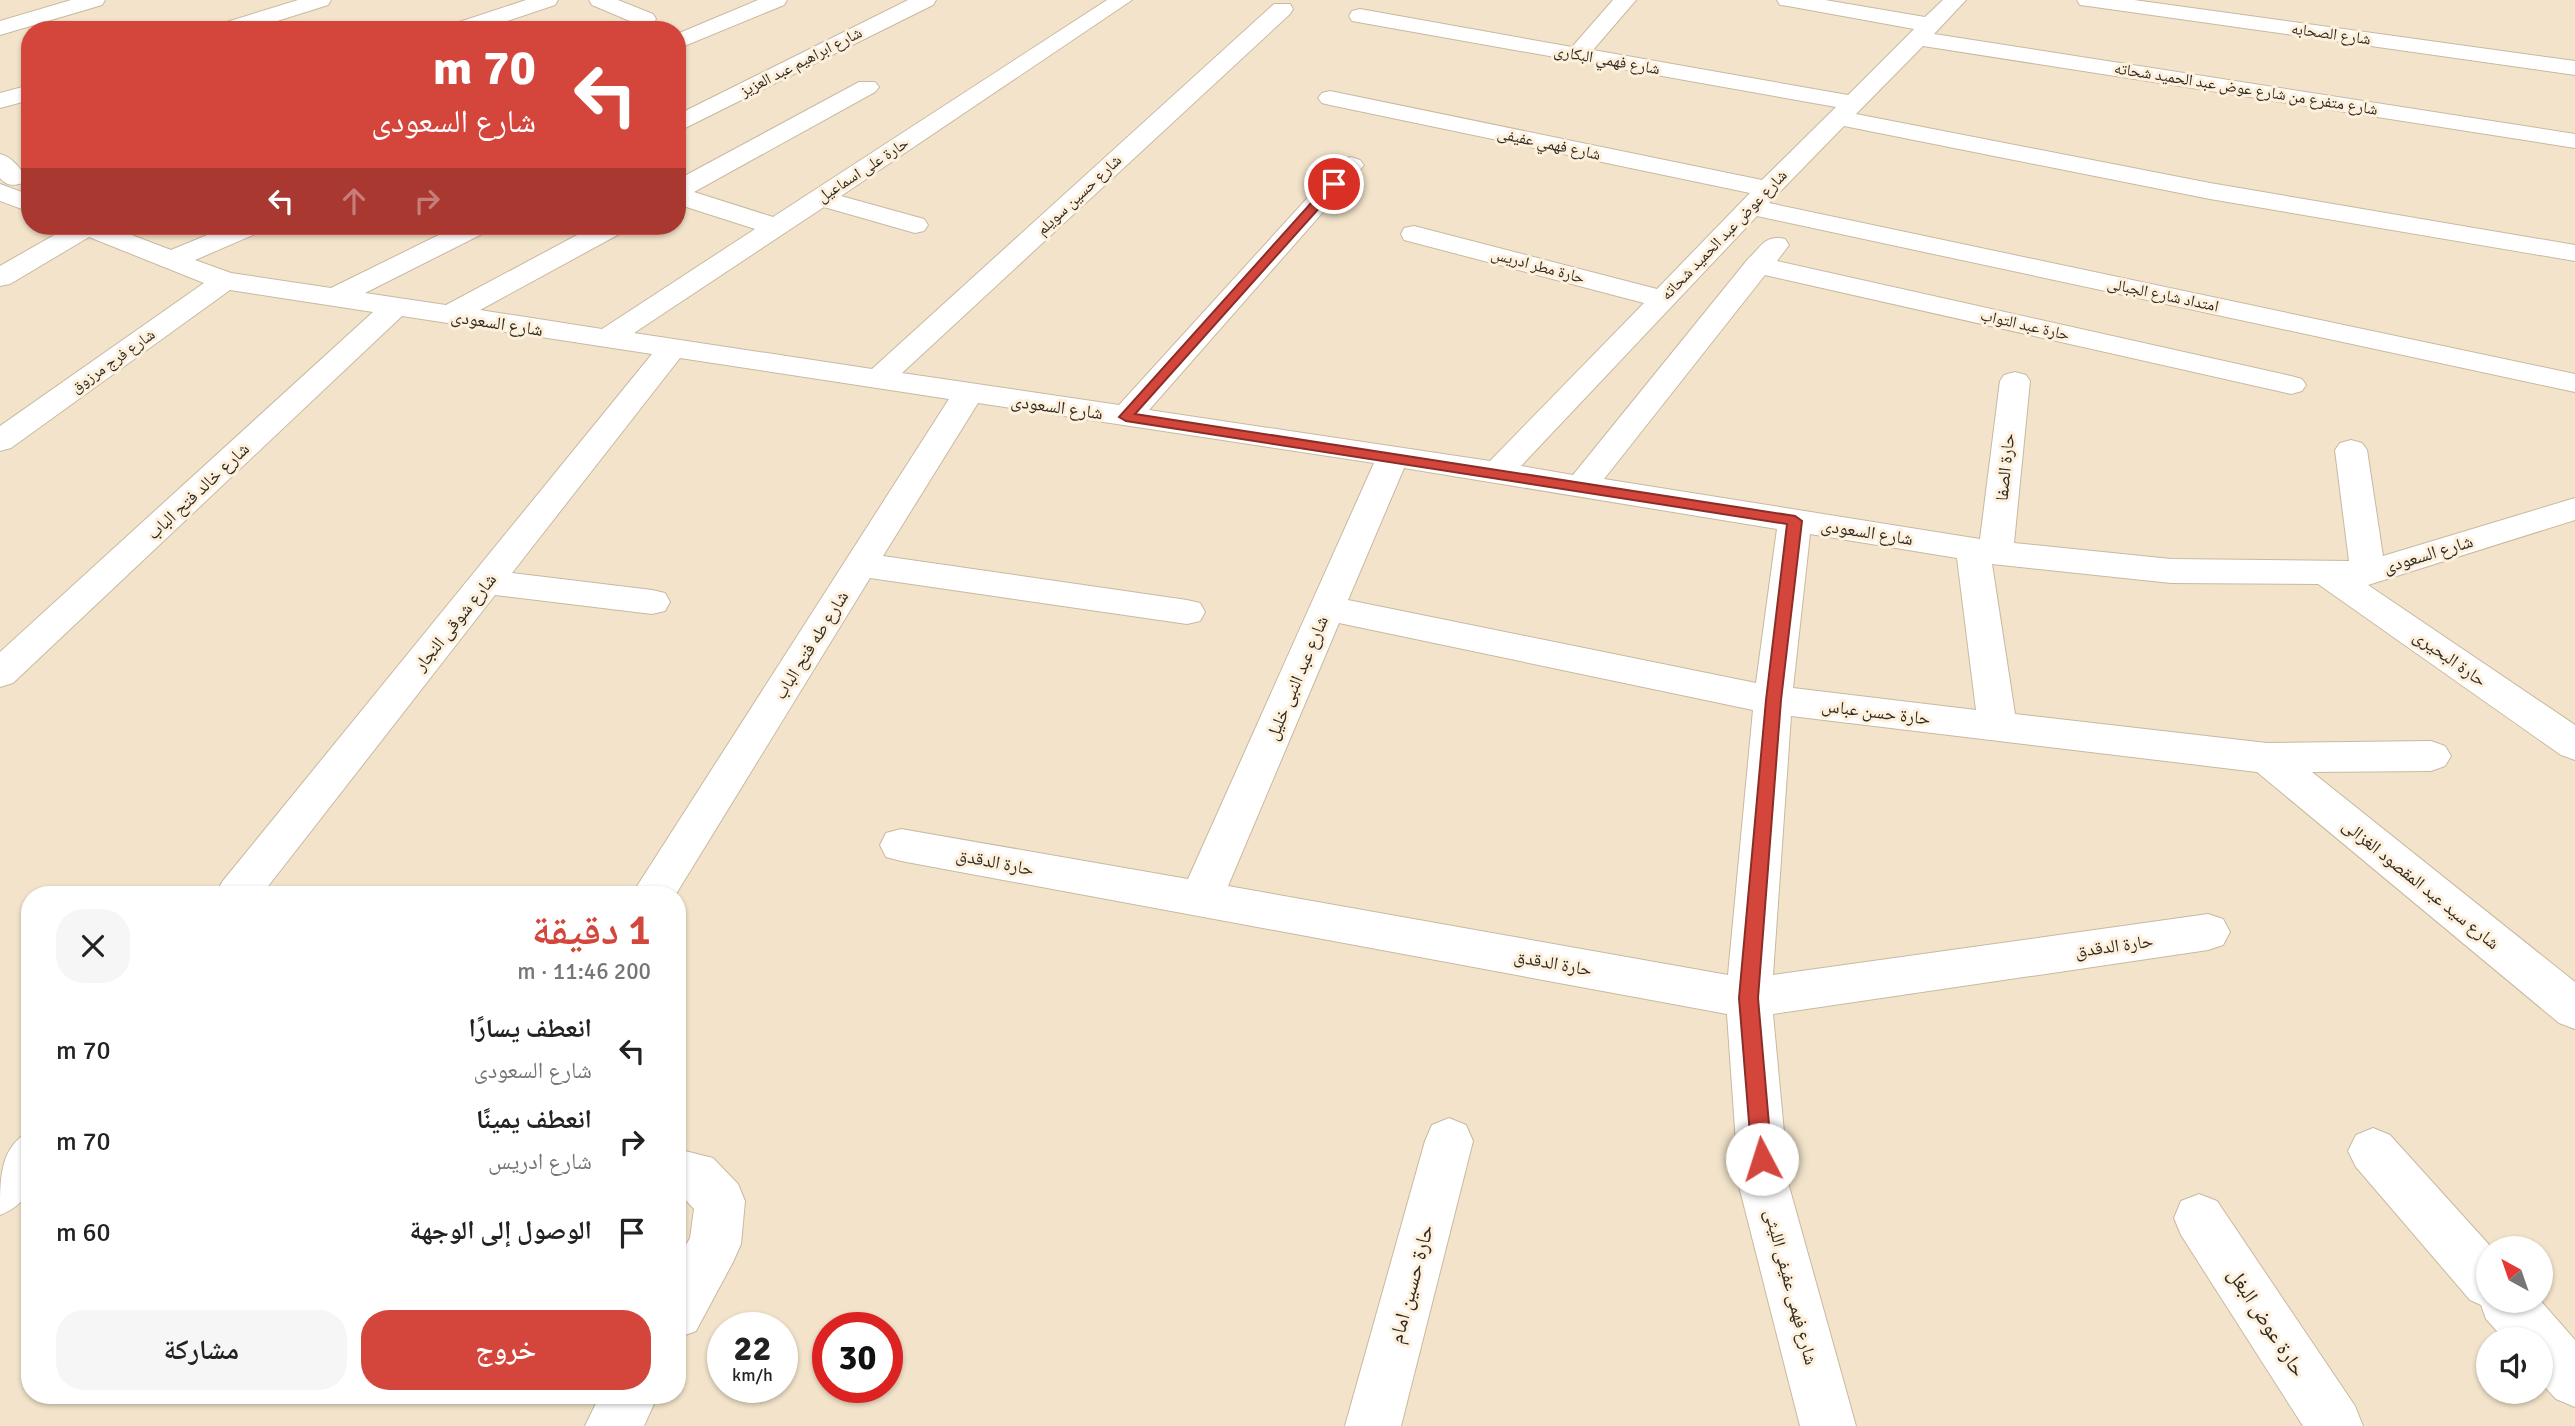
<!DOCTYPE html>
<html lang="ar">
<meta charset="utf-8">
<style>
body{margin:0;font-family:Signika,"Noto Naskh Arabic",sans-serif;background:#f6f6f6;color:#222;direction:rtl;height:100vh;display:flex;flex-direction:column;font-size:26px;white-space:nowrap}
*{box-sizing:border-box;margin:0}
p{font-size:23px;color:#767676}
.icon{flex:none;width:38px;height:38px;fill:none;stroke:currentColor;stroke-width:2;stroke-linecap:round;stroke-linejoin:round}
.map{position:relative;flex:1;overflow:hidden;direction:ltr}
.sheet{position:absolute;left:21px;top:886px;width:665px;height:518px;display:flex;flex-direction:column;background:#fff;border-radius:28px;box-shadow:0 2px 5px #0004;direction:rtl}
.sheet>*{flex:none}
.guide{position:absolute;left:21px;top:21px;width:665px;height:214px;border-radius:28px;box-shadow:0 2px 5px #0004;direction:rtl;background:#d4463c;color:#fff;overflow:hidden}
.needle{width:46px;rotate:320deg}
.fabs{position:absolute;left:2476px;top:1236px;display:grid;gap:14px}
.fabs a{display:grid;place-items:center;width:77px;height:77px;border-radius:50%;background:#fff;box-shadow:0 2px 5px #0004;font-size:35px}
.speed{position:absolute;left:707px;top:1312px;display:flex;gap:14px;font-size:35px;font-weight:700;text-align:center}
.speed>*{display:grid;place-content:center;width:91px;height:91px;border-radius:50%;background:#fff;box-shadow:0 2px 5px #0004;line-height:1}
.speed small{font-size:18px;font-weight:400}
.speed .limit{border:10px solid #d22;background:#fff;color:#111}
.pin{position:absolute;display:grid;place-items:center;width:60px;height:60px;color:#fff;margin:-30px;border:4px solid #fff;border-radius:50%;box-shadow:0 2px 7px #0007}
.me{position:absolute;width:77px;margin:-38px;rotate:355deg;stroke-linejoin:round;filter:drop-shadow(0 0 5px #0008)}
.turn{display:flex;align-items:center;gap:24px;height:147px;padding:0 35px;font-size:32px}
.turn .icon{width:91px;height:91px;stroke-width:2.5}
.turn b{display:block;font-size:49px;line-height:60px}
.lanes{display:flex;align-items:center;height:66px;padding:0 35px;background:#0003;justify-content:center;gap:35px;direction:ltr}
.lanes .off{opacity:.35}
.round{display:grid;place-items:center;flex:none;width:74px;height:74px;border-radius:28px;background:#f6f6f6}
.summary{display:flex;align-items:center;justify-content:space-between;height:119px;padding:0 35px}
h1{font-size:42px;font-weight:600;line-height:52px;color:#d4463c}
.action{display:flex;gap:14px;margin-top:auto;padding:14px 35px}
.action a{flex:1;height:80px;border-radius:28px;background:#d4463c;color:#fff;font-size:28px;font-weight:600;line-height:80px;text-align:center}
.action a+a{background:#f6f6f6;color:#222}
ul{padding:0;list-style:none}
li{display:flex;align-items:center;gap:21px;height:91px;padding:0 35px}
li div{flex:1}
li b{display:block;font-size:26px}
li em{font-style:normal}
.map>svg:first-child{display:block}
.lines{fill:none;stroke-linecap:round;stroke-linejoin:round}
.minor-casing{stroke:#c8b9a1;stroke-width:2}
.minor{fill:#fff;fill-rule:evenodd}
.route{fill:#d4463c;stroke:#8a2e27;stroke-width:2}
.labels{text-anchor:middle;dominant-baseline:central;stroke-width:6;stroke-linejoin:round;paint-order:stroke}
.far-street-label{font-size:16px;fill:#302a21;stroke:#fdf0dc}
.street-label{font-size:18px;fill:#302a21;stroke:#fdf0dc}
.near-street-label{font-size:21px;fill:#302a21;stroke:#fdf0dc}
</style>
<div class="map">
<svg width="2575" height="1426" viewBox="0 0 2575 1426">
<rect width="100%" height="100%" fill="#f2e3ca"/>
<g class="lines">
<defs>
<path id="minor" d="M71 0H105L102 5 0 35V21Z
M298 0H331L328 5 248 30H214L217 25Z
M526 0H558L555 5 480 30H447L450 25Z
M589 0H618L653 14 656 19 653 24H637L592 5Z
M758 0H787L784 5 677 49V34Z
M908 0H936L933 5 677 132V115Z
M1107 0H1132L841 196 924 219 928 225 924 231 915 233 824 207 634 333 872 369 1274 4H1290L1293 9 1290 14 902 373 1119 405 1342 160 1351 157 1360 160 1364 165 1360 170 1149 410 1490 461 1644 303 1404 240 1401 234 1404 228 1414 226 1657 289 1750 193 1330 105 1322 103 1318 98 1322 93 1330 91 1762 180 1836 107 1352 21 1349 16 1352 11 1360 9 1572 47 1613 0H1636L1593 50 1848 95 1914 29 1788 6 1780 5 1777 0H1825L1925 17 1943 0H1966L1934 34 2575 134V148L1923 46 1856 114 2210 183 2575 245V261L2210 199 1844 126 1769 203 2575 374V392L1757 216 1521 466 1573 475 1748 259C1761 247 1765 234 1785 239L1789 245 1777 261 2291 376 2302 379 2306 385 2302 391 2291 394 1765 275 1604 479 1980 539 2000 381 2004 375 2015 372 2026 375 2030 381 2014 543 2171 559 2349 561 2335 450 2340 443 2351 440 2362 443 2367 450 2383 556 2575 498V520L2368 585 2575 725V760L2561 755 2318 584 2171 583 1992 564 2015 714 2267 743 2431 741 2445 746 2451 756 2445 766 2431 771 2312 772 2575 982V1029L2559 1023 2257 772 1791 716 1773 975 2208 914 2223 919 2230 932 2223 945 2208 950 1773 1014 1789 1186 1856 1426H1800L1739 1186 1727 1014 901 861 886 857 880 845 886 833 901 829 1188 879 1374 463 978 403 883 556 1187 600 1200 603 1205 612 1200 621 1187 624 870 578 676 894H632L949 399 680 358 512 573 652 590 665 593 670 602 665 611 652 614 495 595 262 894H216L222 882 652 354 402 316 13 683 0 687V652L373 312 230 290 11 448 0 451V426L204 283 89 237 10 284 0 286V266L70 226H108L171 250 229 226H264L260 232 195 260 231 273 331 288 457 226H490L486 232 365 293 446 305 594 226H627L623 232 480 310 602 329 755 229 677 204V180L859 82H875L879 87 875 92 694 192 773 217ZM1404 468 1777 529 1756 683 1348 600ZM1810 534 1957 558 1976 710 1793 688ZM1339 623 1753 710 1728 975 1228 886Z
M2077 0H2134L2575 61V75L2088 6 2080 5Z
M30 85V100L0 108V93Z
M0 154C12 157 20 168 27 178L23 183C13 186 7 186 0 178Z
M0 184 30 195V212L0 201Z
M1449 1118 1466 1125 1473 1141 1401 1426H1345L1425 1141 1432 1125Z
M2373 1128 2390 1135 2492 1248H2488V1300H2540L2575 1340V1407L2556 1399 2541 1383V1339H2504L2486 1319 2481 1305 2470 1300 2356 1167 2348 1151 2356 1135Z
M30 1131C30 1170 42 1198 0 1215 0 1176 0 1147 30 1131Z
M677 1149 713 1158 738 1184 745 1201 741 1244 733 1262 696 1331 677 1338V1260L690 1238 694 1209 682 1196 677 1195Z
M2199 1194 2217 1201 2355 1406 2363 1426H2303L2181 1235 2174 1218 2181 1201Z
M600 1395H658L644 1426H585Z"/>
</defs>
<use href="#minor" class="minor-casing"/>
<use href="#minor" class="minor"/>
</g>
<path class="route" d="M1334 181 1339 184 1338 187 1135 414 1795 516 1802 521 1781 700 1758 998 1772 1159 1769 1166 1762 1168 1755 1166 1752 1159 1739 998 1766 700 1787 524 1126 421 1119 417 1330 182Z"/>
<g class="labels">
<g class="far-street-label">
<text transform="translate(2331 34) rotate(8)">شارع الصحابه</text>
<text transform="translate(1607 60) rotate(10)">شارع فهمي البكارى</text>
<text transform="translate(801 62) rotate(-27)">شارع ابراهيم عبد العزيز</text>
<text transform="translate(2246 89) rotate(9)">شارع متفرع من شارع عوض عبد الحميد شحاته</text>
<text transform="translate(1549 144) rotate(12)">شارع فهمي عفيفى</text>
<text transform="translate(863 170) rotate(-33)">حارة على اسماعيل</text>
<text transform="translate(1079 195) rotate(-43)">شارع حسين سويلم</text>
<text transform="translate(1724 235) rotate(-46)">شارع عوض عبد الحميد شحاته</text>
<text transform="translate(1538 266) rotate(15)">حارة مطر ادريس</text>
<text transform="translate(2163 295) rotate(12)">امتداد شارع الجبالى</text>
<text transform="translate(2025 325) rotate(13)">حارة عبد التواب</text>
<text transform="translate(113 361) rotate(-35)">شارع فرج مرزوق</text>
</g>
<g class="street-label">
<text transform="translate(497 323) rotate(9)">شارع السعودى</text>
<text transform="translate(1057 407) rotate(8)">شارع السعودى</text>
<text transform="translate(2005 467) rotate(-84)">حارة الصفا</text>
<text transform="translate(198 491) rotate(-43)">شارع خالد فتح الباب</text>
<text transform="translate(1867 532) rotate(9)">شارع السعودى</text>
<text transform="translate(2428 554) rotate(-17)">شارع السعودى</text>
<text transform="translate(455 622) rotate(-51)">شارع شوقى النجار</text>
<text transform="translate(811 645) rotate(-58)">شارع طه فتح الباب</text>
<text transform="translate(2450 658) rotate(35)">حارة البحيرى</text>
<text transform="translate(1297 678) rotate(-67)">شارع عبد النبى خليل</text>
<text transform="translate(1876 712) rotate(7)">حارة حسن عباس</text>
<text transform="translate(995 862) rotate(11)">حارة الدقدق</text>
<text transform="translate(2421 884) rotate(39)">شارع سيد عبد المقصود الغزالى</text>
<text transform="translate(2114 946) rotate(-8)">حارة الدقدق</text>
<text transform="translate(1553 963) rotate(10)">حارة الدقدق</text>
<text transform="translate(1791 1287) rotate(75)">شارع فهمى عفيفى الليثى</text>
</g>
<g class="near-street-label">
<text transform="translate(1411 1284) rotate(-75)">حارة حسين امام</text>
<text transform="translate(2267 1322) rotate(57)">حارة عوض البغل</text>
</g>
</g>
</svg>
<div class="fabs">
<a><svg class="needle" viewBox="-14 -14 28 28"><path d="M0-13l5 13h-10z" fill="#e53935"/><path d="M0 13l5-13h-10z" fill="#767676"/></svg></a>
<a><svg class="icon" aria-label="sound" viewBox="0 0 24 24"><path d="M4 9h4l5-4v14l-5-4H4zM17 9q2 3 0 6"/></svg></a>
</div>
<div class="speed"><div>22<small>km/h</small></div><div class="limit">30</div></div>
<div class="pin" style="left:1334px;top:184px;background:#d93025"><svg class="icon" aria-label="arrive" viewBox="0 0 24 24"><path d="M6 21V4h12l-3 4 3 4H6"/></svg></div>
<svg class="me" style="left:1762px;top:1159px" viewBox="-20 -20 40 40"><circle r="19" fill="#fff"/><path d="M0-13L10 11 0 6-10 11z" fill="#d4463c"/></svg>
<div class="guide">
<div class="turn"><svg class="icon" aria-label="left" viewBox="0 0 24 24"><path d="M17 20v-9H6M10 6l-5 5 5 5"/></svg><div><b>70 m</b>شارع السعودى</div></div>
<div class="lanes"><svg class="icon" aria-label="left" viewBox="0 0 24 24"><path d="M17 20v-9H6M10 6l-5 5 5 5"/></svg><svg class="icon off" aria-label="ahead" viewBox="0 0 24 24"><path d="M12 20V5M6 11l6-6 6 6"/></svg><svg class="icon off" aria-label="right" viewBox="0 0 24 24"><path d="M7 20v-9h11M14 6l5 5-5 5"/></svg></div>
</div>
<section class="sheet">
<div class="summary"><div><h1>1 دقيقة</h1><p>200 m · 11:46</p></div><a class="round"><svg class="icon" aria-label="close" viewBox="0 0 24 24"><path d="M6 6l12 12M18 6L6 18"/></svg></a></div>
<ul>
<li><svg class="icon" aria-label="left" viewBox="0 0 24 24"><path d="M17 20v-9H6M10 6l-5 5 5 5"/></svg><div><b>انعطف يسارًا</b><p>شارع السعودى</p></div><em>70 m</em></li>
<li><svg class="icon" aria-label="right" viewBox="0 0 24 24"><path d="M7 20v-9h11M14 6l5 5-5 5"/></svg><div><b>انعطف يمينًا</b><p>شارع ادريس</p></div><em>70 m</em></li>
<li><svg class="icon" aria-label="arrive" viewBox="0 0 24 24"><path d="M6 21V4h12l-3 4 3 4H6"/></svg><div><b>الوصول إلى الوجهة</b></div><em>60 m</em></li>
</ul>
<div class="action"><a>خروج</a><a>مشاركة</a></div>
</section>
</div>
